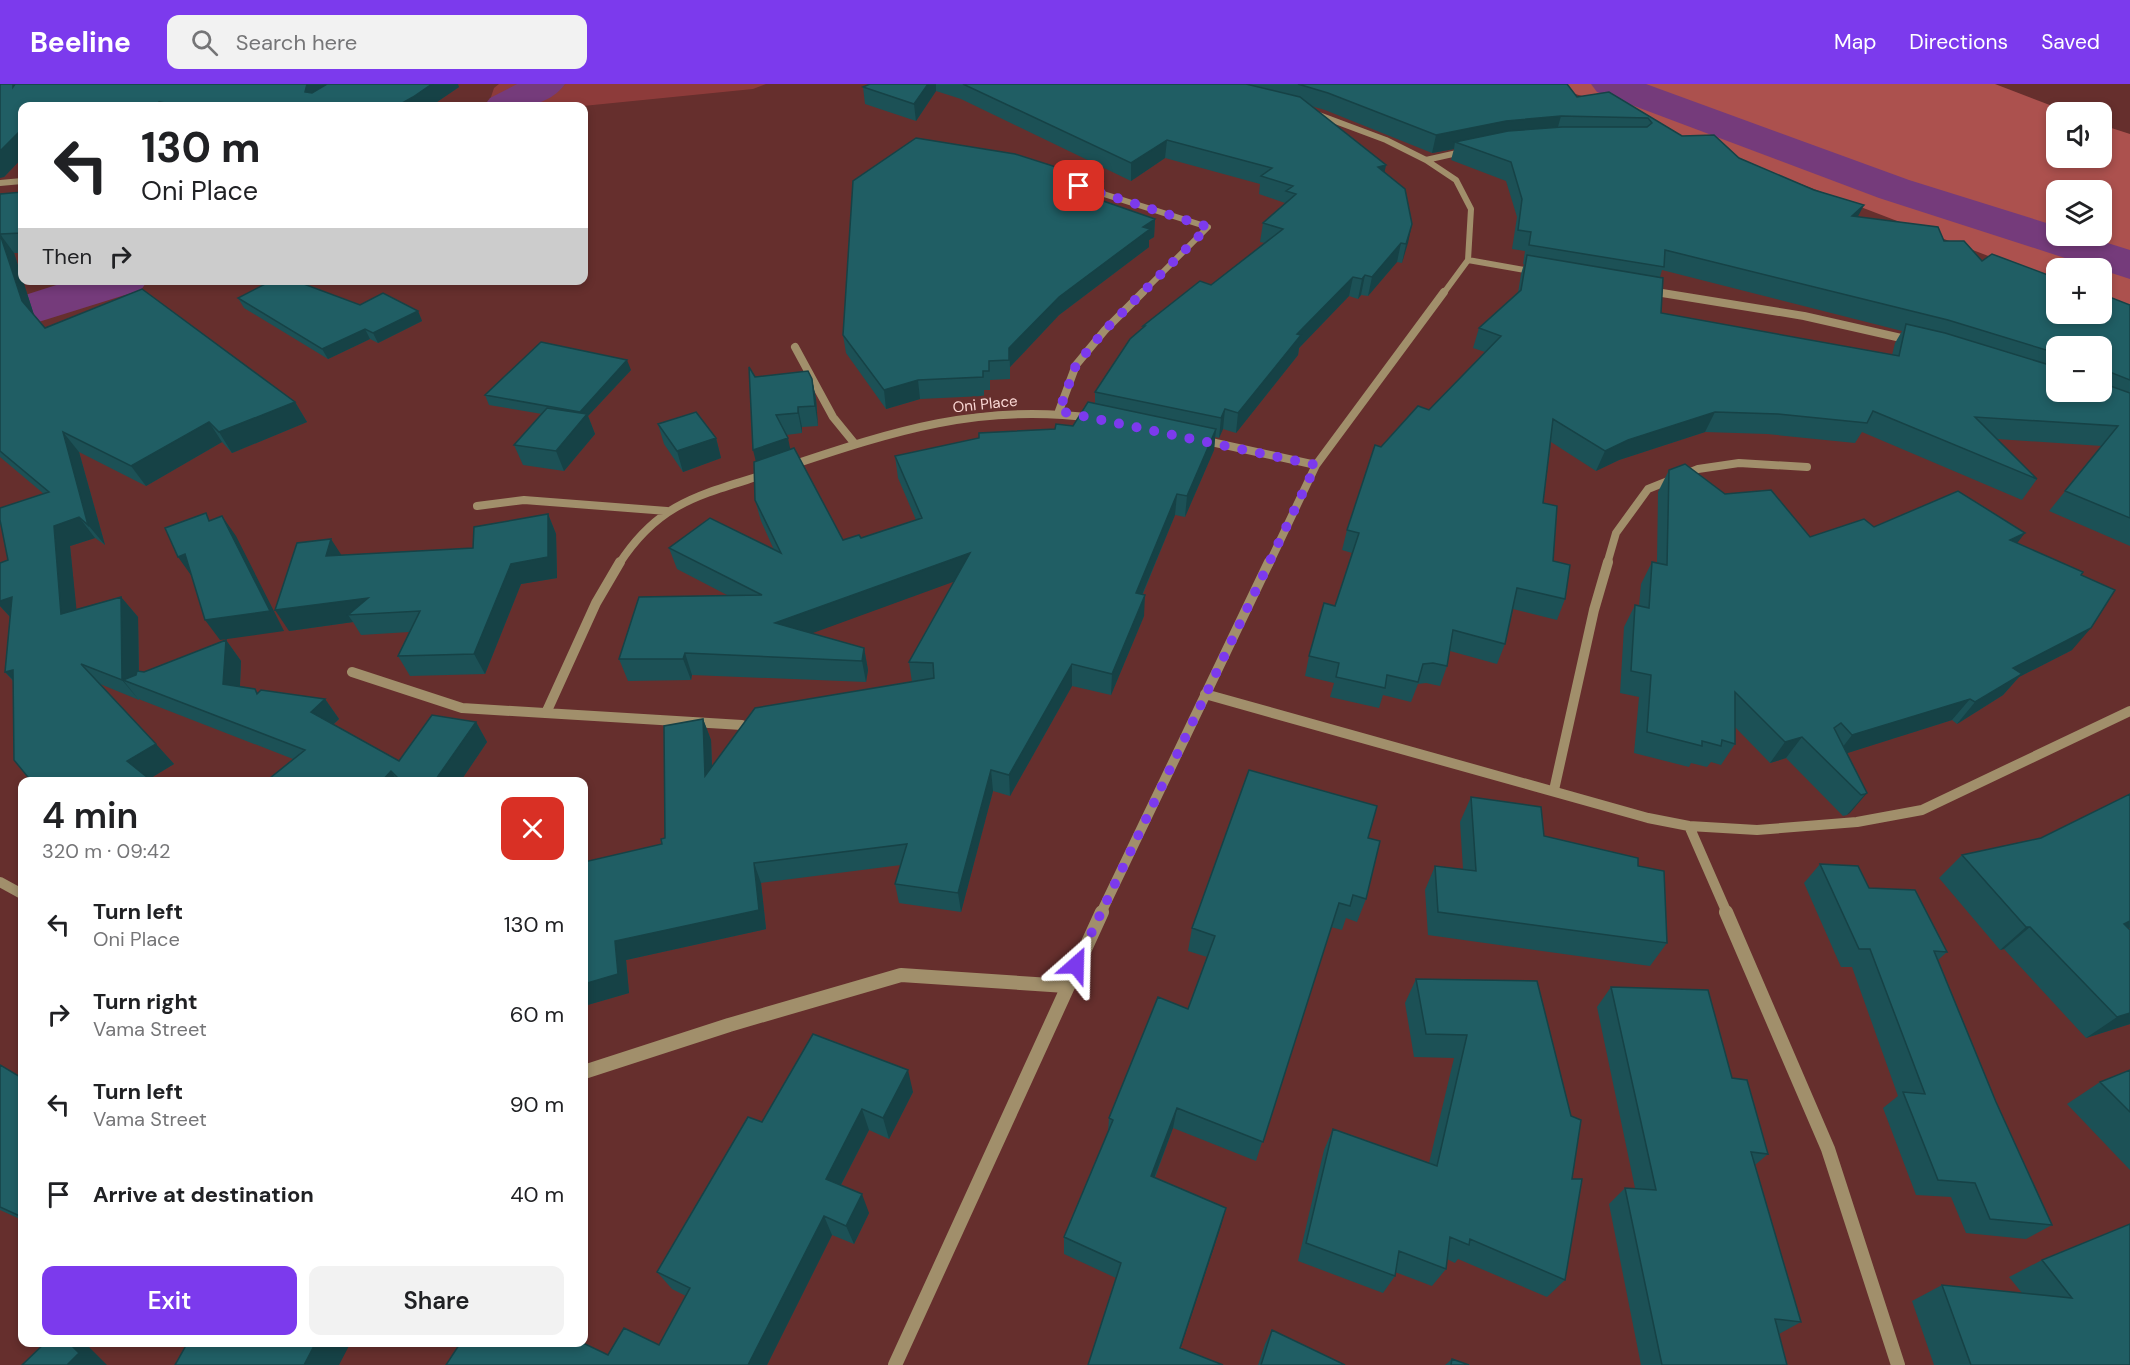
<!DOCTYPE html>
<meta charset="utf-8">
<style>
body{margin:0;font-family:"DM Sans",sans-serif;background:#f2f2f2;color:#202124;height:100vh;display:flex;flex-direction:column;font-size:22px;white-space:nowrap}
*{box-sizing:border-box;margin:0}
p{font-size:20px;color:#757577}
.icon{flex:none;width:33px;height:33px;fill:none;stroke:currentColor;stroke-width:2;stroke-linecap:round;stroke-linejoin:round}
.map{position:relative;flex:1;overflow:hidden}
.details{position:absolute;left:18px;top:693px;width:570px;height:570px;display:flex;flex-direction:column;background:#fff;border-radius:12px;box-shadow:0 3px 9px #0003}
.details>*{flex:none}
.top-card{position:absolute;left:18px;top:18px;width:570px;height:183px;border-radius:12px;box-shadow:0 3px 9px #0003;background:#fff;color:#202124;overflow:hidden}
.buttons{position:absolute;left:2046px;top:18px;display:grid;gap:12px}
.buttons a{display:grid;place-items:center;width:66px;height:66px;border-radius:12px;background:#fff;box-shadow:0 3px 9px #0003;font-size:30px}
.pin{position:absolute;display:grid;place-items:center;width:51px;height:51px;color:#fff;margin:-26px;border-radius:12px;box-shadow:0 3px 9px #0006}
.me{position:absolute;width:66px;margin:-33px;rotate:25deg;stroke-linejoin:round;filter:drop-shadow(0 0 4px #0008)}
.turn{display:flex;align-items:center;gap:21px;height:126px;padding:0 24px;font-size:27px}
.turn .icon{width:78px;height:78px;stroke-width:2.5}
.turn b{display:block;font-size:42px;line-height:51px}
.then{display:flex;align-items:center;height:57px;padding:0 24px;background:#0003;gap:12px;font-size:22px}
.round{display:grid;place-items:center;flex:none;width:63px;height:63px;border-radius:12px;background:#f2f2f2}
.head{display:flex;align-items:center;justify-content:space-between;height:102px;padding:0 24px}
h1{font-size:36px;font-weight:600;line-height:45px}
.action{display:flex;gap:12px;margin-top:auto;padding:12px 24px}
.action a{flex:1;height:69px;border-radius:12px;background:#7c3aed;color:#fff;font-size:24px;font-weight:600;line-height:69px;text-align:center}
.action a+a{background:#f2f2f2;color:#202124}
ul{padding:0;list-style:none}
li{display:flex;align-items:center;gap:18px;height:90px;padding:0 24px}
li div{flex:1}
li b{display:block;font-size:22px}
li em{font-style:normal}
header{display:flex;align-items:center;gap:36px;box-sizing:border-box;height:84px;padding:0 30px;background:#7c3aed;color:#fff}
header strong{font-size:28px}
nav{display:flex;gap:33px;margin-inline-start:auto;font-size:21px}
.search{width:420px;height:54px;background:#f2f2f2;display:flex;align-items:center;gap:15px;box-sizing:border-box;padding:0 21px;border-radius:12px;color:#757577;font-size:22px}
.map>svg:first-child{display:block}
.green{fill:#8d3b3a}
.forest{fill:#ac514e;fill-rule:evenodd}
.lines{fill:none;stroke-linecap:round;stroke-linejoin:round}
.river{fill:#753b7b;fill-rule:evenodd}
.minor-far3{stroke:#a18f6b;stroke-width:6}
.minor-far2{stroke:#a18f6b;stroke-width:8}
.minor-far1{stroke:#a18f6b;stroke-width:10}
.minor{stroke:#a18f6b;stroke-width:14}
.wall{fill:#1c5156;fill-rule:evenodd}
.shaded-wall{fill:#164246}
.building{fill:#205e64;stroke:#164246;stroke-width:1.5}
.route{stroke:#7c3aed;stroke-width:10;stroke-dasharray:0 18}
.labels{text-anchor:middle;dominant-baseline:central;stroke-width:6;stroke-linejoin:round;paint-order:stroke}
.far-street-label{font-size:15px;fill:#fad7d4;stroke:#662f2d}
</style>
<header>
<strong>Beeline</strong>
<div class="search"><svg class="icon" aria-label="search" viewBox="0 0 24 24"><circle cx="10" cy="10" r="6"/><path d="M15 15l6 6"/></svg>Search here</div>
<nav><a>Map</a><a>Directions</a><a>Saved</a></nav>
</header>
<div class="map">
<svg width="2130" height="1281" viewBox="0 0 2130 1281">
<rect width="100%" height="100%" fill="#662f2d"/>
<path class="green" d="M499 0H766L753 5 583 22H488L494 4Z"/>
<path class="forest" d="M1543 0H1995L2068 28H2056V74H2102V41L2130 50V226L2102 215V184H2056V198L1736 75 1608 20ZM2056 106H2102V152H2056Z"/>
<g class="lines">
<path class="river" d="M517 0H565C547 25 512 25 484 22L490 14Z
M1591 0H1646L1909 96 2056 142V152H2085L2130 166V195L1879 114 1597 8Z
M72 196H148L141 206 0 250V219Z"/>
<path class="minor-far3" d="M1311 28 1386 56 1426 76 1456 96 1471 125 1468 176 1443 210
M1426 76 1466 67
M0 99 22 97
M1091 106 1208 143 1141 210
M1468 176 1536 188
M1649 207 1665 210"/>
<path class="minor-far2" d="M1656 208 1804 232 1910 256
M795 263 833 333 855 360
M1059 327 1076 281 1105 246 1143 208
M1202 356 1316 381
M789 382C894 347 980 319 1093 334
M477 422 524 416 667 427
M619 480C659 418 700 411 766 390
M1269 480 1316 381 1444 208
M1607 480 1616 449 1648 405 1698 385 1739 379 1807 383"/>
<path class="minor-far1" d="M352 588 462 624 742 641
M1205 610 1648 734 1689 742 1757 746 1857 738 1922 726 2130 627
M546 629 596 519 620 478
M1554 706 1594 526 1608 478
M1689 742 1727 829
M0 798 22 810
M1101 829 1269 478"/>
<path class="minor" d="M1726 828 1828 1065 1898 1281
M584 988 729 941 901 891 1066 902
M895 1281 1102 828"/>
</g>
<path class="wall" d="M0 0 459 3 431 22H22V74L4 93Z
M870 0H1567L1577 13 1609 8 1682 52 1739 74 1858 133 1944 157 1982 177 2130 221V462L2049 427 2102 362 1997 355 2037 395 2022 416 1862 348 1855 359 1767 350 1705 348 1619 376 1596 387 1551 358 1543 419 1553 477 1565 515 1557 536 1513 525 1505 560 1497 580 1450 567 1447 582 1440 602 1426 599 1418 600 1411 618 1383 611 1379 624 1330 613 1334 599 1305 592 1309 572 1335 522 1352 469 1342 466 1347 446 1381 363 1429 326 1485 268 1473 264 1479 244 1518 209 1521 190 1524 180H1523L1525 167 1512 165 1517 133 1506 97 1451 76 1454 65 1432 69 1325 26 1311 22 1386 81 1384 88 1412 140 1402 179 1397 178 1368 212 1361 211 1358 215 1349 212 1299 264 1298 271 1236 349 1223 345 1219 354 1215 353 1214 366 1185 433 1175 431 1143 510 1144 532 1111 611 1072 602 1010 712 993 707 961 828 899 819 895 800 901 781 761 799 766 845 626 876 629 909 584 922V778L662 760 665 754 703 635 711 656 712 683 912 598 909 578 955 497 811 549 864 564 868 586 866 598 692 591 691 596 628 597 619 575 727 511 677 485 669 464 774 466 761 437 755 416 756 377 755 293 812 295 816 315 818 342 802 343V349L786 351 790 366 843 456 861 454 916 436 898 394 895 372 1073 342 1095 320V308L1143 244V242L1211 201 1265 159 1260 158 1263 139 1284 121 1285 119 1259 110 1260 100 1165 74 1131 97 961 15 936 7 916 37 865 20 863 3ZM1662 186 1902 247 1895 259 1892 271 1661 229 1660 193ZM2056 262H2102V308H2056Z
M22 108V169H14L34 231 45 244 295 318 307 338 232 369 222 358 146 402 79 368 105 461 95 454 70 462 76 525 121 513 138 533 139 587 144 588 226 556 241 577 240 602 255 605 258 609 325 615 339 635 333 641 399 677 476 638 487 658 460 698H265L293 675 141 616 139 615V616L100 600 174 680 149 695 13 597 5 588 10 533 0 522V479L8 476 44 410 0 373V110Z
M1102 115 1101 116 1155 135 1154 153 1149 156V163L1059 231 1010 283V295L990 296V306H984V312L920 315 886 325 846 269 843 251Z
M238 214 360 221 418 227 422 237 378 259 370 255 328 275 244 224Z
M631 286 588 332 595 350 564 387 523 381 514 361 542 330 489 321 485 311Z
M658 340 716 354 721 374 683 388 664 360Z
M1669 386 1725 410 1810 453 1874 443 2017 460 2081 491 2072 566 2019 593 2003 611 1957 640 1952 636 1847 669 1867 709 1847 731 1843 732 1786 674 1770 679 1735 643V660L1721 681 1711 678 1707 683 1691 679 1689 683 1634 669 1639 613 1620 609 1624 543 1635 521 1639 522 1641 500 1652 478 1657 479 1658 408Z
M548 430 556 450 557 494 521 500 485 590 410 592 398 572 409 548 361 551 353 538 289 547 341 471 473 464Z
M2130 710V844H2129L2130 940 2086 954 2004 865 2000 866 1939 794 1962 771 2041 754Z
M1471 713 1544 752 1638 782 1667 859 1650 882 1428 851 1425 806 1435 782 1463 785 1460 738Z
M1368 754 1366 815 1357 838 1346 834 1342 846 1331 843 1256 1077 1173 1044 1155 1094 1221 1142 1180 1264 1088 1281 1116 1194 1064 1170V1153L1108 1048 1109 1034 1188 925 1207 873 1188 867 1192 844Z
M1820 780 1869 804 1947 868 1938 876 1996 1018 2052 1141 2026 1155 1966 1149 1951 1113 1916 1111 1883 1024 1898 1012 1852 883H1841L1804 799Z
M1416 895 1537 897 1572 1095 1565 1196 1547 1213 1458 1175 1455 1179 1447 1175 1446 1185 1432 1202 1395 1188V1192L1383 1209 1298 1177 1324 1066 1333 1045 1429 1079 1454 974 1414 973 1405 919Z
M1611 903 1732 994 1768 1070 1755 1081 1801 1238 1779 1250 1787 1281H1641L1609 1120 1625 1104H1635L1597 923Z
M0 981 22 994V1136L0 1126Z
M2130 986V1086L2067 1020 2100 998Z
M913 1008 889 1055 869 1046 841 1101 869 1129 854 1160 832 1151 767 1281 608 1271 659 1261 686 1212 672 1205 657 1188 762 1038Z
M2042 1176 2130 1281H1934L1912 1217 1942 1201 2022 1209 2009 1193Z
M1272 1246 1345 1281H1258L1265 1260Z
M1452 1275 1469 1281H1445Z"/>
<path class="shaded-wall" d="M306 0H344L313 22 305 8Z
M432 0H458L459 3 431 22H397Z
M928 0H936V7L916 37 914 20Z
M1561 32 1556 50 1455 58 1454 65 1432 69 1436 51 1506 37Z
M21 46 22 49V74L4 93 0 94V67Z
M1167 56 1165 74 1131 97V79Z
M1386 81 1382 100 1378 83Z
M1103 98 1102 115 1083 128V110Z
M1864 121 1854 140 1852 132Z
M1155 135 1154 153 1149 156V163L1059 231 1010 283 1009 264 1059 213 1143 143Z
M1412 140 1408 159 1402 179 1406 160Z
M0 150 14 169 36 237 22 217Z
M1401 159 1397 178 1368 212 1372 193Z
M1365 191 1361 211 1358 215 1362 195Z
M1353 193 1349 212 1299 264 1298 271 1236 349 1238 329 1297 250Z
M418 227 422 237 378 259 373 249Z
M365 245 370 255 328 275 322 265Z
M627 276 631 286 588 332 595 350 564 387 556 367 580 328Z
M812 295 816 315 818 342 815 322Z
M918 296 920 315 886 325 884 306Z
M295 318 307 338 232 369 219 348Z
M798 323 802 343V349L798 329Z
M1225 325 1223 345 1219 354 1221 334Z
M1715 328 1705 348 1619 376 1596 387 1605 367 1628 356Z
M209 338 222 358 146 402 131 382Z
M1216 345 1214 366 1185 433 1187 412Z
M63 348 79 368 105 461 88 441Z
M716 354 721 374 683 388 677 367Z
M788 354 792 374 758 386 753 366Z
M1177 410 1175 431 1134 530 1136 509Z
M548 430 556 450 557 494 521 500 485 590 474 570 511 480Z
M222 432 236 452 284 547 220 556 205 536Z
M79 433 95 454 70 462 79 550 61 530 54 442Z
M2025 449 2008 471 2010 456Z
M331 455 344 475 326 472Z
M970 469 972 491 780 561 775 539Z
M185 470 193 494 178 473Z
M1145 511 1144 532 1111 611 1112 590Z
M12 513 15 538 0 522V517Z
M121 513 138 533 139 602 123 596 139 616 122 596Z
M368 514 348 531 353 538 289 547 275 526Z
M2091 544 2072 566 2019 593 2003 611 1957 640 1975 618 2013 584Z
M226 556 241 577 239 620 223 600Z
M864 564 868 586 866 598 862 577Z
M685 569 692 591 691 596 683 575Z
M1072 580V602L1010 712 1009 691Z
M13 586 25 608 5 588Z
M325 615 339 635 325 648 311 628Z
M1970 615 1952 636 1835 673 1852 651Z
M703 635 711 656 713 712 705 692Z
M476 638 487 658 460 698H434Z
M1802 653 1786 674 1770 679 1785 658Z
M156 660 174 680 146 697 127 677Z
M991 686 993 707 961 828 958 809Z
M391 687 398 698H381Z
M1867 709 1850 729 1847 731 1865 710Z
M754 779 761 799 766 845 626 876 629 909 584 922V900L615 857Z
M2130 837V844L2095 862 2124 840Z
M2026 843H2030L2004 865 2000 866Z
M2130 929V940L2086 954 2117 933Z
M908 986 913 1008 889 1055 883 1034Z
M1177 1024 1173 1044 1148 1110 1151 1092Z
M862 1025 869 1046 834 1114 826 1095Z
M862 1110 869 1129 854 1160 846 1142Z
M1226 1124 1221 1142 1176 1278 1180 1264Z
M824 1132 832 1151 767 1281H748Z
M68 1258 85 1259 107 1281H67Z
M316 1258H351L339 1281H304Z"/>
<path class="building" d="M0 0H13V3L15 0H307L305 8 312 9 327 0H432L413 13 397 22H230L211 20 205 22H187L159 18 157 22H22V46H21L0 67Z
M870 0H928L914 20 863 3Z
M963 0H1246L1300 13 1386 81 1378 83 1405 105 1412 140 1406 160 1401 159 1372 193 1365 191 1362 195 1353 193 1297 250 1301 251 1238 329 1225 325 1221 334 1095 308 1130 255 1145 242H1143L1200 197 1211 201 1283 145 1263 139 1296 110 1286 107 1293 102 1261 92 1272 84 1167 56 1131 79Z
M1298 0H1567L1577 13 1609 8 1682 52 1714 51 1739 74 1814 106 1864 121 1852 132 1938 143 1944 157H1964L1982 177 1992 170 2056 194V230H2102V210L2130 221V296L2102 285V262H2056V269L1948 236 1665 166 1664 183 1529 161 1531 148 1518 146 1522 115 1511 78 1455 58 1508 47 1562 43H1647L1652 39 1648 34 1561 32 1506 37 1436 51 1328 9Z
M916 54 1015 70 1103 98 1083 110 1155 135 1143 143 1150 145 1059 213 1009 264V276L989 277V287H983V293L918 296 884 306 843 251 853 97Z
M22 108V149L0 150 22 217 45 244 142 205 295 318 219 348 209 338 131 382 63 348 88 441 79 433 54 442 61 530 121 513 122 596 81 580 156 660 127 677 153 698H32L14 676 13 586 5 588 12 513 0 517V479L8 476 0 436V424L49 408 0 367V110Z
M1527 171 1663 194 1661 229 1899 272 1906 240 1945 249 2056 283V308H2102V299L2130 309V434L2065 407 2118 342 1975 333 2037 395 1873 327 1867 339 1778 330 1715 328 1628 356 1605 367 1553 335 1543 419 1557 422 1553 477 1570 481 1565 515 1517 504 1505 560 1453 546 1447 582 1433 579 1423 580 1418 598 1387 591 1385 604 1336 593 1339 579 1309 572 1324 519 1335 522 1359 449 1347 446 1375 361 1381 363 1418 322 1429 326 1501 252 1479 244 1521 206Z
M273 196H293L360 221 383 209 418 227 373 249 365 245 322 265 238 214Z
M541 258 627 276 580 328 485 311Z
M749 283 755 293 808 287 812 295 815 322 798 323V329L776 331 788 354 753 366Z
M1088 318 1216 345 1187 412 1177 410 1136 509 1145 511 1112 590 1072 580 1009 691 991 686 958 809 895 800 907 760 754 779 759 826 615 857 618 890 584 900V778L662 760 661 755 665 754 664 642 703 635 705 692 755 624 934 594 933 579 909 578 970 469 775 539 864 564 862 577 685 569 683 575H619L639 513 762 511 669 464 710 434 781 469 755 416 754 378 794 364 843 456 859 451 861 454 922 434 895 372 979 354V349L1055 345 1056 340 1073 342Z
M547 324 587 330 556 367 514 361Z
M696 328 716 354 677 367 658 340Z
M1685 380 1725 410 1771 406 1810 453 1864 435 1874 443 1958 407 2025 449 2010 456 2083 488 2081 491 2115 506 2091 544 2013 584 2022 590 1975 618 1970 615 1852 651 1841 639 1834 644 1867 709 1865 710 1861 711 1802 653 1785 658 1735 608V660L1722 656 1721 662 1702 657V662L1647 648 1651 591 1631 587 1635 521 1649 524 1652 478 1667 481 1669 386Z
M206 429 209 437 222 432 270 527 205 536 185 470 178 473 165 444Z
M548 430V473L511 480 474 570 398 572 420 527 348 531 368 514 275 526 297 459 331 455 326 472 473 464 474 443Z
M226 556 223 600 255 605 257 610 261 606 325 615 311 628 399 677 432 631 476 638 434 698H402L391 687 381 698H265L305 666 123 596 136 591 137 587 144 588Z
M1249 686 1377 722 1368 754 1380 757 1366 815 1353 811 1350 822 1339 819 1263 1058 1177 1024 1151 1092 1226 1124 1180 1264 1223 1281H1088L1121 1179 1064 1153 1113 1036 1109 1034 1158 913 1188 925 1215 852 1192 844Z
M2130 710V837L2124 840 2130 846V929L2117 933 2030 843H2026L1962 771 2041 754Z
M1471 713 1541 723 1544 752 1638 774V782L1664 787 1667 859 1438 828 1435 782 1476 787Z
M1820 780 1858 782 1869 804 1915 806 1947 868 1934 867 1996 1018 2052 1141 1990 1135 1975 1099 1938 1096 1903 1008 1925 1010 1870 865H1859Z
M1416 895 1537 897 1571 1032 1581 1036 1572 1095H1582L1565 1196 1470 1155 1469 1161 1450 1153 1446 1185 1399 1167 1395 1192 1306 1159 1333 1045 1437 1082 1467 951 1426 950Z
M1611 903 1708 906 1732 994 1747 996 1768 1070 1751 1068 1801 1238 1775 1235 1787 1281H1662L1625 1104 1656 1106Z
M813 950 908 986 883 1034 862 1025 826 1095 862 1110 846 1142 824 1132 748 1281H446L461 1258H581L608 1271 624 1244 659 1261 690 1204 657 1188 748 1033 762 1038Z
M0 981 22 994V1133L0 1123Z
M2130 986V1028L2100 998Z
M2130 1140V1281H1971L1942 1201 2072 1214 2042 1176Z
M1272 1246 1345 1281H1261Z
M46 1258H68L79 1269 67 1281H22Z
M188 1258H316L304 1281H175Z
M1452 1275 1469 1281H1451Z"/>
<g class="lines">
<path class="route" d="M1076 881 1316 381 1059 327 1076 281 1105 246 1208 143 1079 102"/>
</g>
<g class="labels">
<g class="far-street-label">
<text transform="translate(985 320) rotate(-6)">Oni Place</text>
</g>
</g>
</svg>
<div class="buttons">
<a><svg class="icon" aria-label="sound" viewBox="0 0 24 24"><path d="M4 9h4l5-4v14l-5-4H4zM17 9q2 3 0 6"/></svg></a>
<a><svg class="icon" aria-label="layers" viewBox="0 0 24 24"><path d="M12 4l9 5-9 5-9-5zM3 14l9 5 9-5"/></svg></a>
<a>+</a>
<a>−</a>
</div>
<div class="pin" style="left:1079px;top:102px;background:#d93025"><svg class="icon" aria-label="arrive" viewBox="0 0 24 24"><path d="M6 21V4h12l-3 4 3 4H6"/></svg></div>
<svg class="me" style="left:1076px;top:881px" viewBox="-20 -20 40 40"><path d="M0-17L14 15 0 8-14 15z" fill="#7c3aed" stroke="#fff" stroke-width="4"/></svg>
<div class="top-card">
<div class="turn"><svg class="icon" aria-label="left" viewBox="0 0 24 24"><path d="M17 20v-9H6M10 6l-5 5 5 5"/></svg><div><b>130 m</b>Oni Place</div></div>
<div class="then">Then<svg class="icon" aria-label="right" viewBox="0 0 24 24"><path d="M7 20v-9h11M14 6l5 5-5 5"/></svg></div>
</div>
<section class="details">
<div class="head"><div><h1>4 min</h1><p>320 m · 09:42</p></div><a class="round" style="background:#d93025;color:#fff"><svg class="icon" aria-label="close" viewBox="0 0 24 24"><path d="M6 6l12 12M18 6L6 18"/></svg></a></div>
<ul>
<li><svg class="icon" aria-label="left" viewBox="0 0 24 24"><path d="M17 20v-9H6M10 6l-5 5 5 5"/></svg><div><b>Turn left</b><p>Oni Place</p></div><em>130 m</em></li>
<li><svg class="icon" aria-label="right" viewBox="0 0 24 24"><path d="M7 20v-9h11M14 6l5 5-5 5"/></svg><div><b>Turn right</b><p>Vama Street</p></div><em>60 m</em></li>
<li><svg class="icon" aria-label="left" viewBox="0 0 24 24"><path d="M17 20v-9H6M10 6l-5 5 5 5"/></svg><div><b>Turn left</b><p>Vama Street</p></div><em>90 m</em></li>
<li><svg class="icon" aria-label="arrive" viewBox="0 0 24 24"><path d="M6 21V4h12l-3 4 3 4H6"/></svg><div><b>Arrive at destination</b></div><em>40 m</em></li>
</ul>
<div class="action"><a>Exit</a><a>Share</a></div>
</section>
</div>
